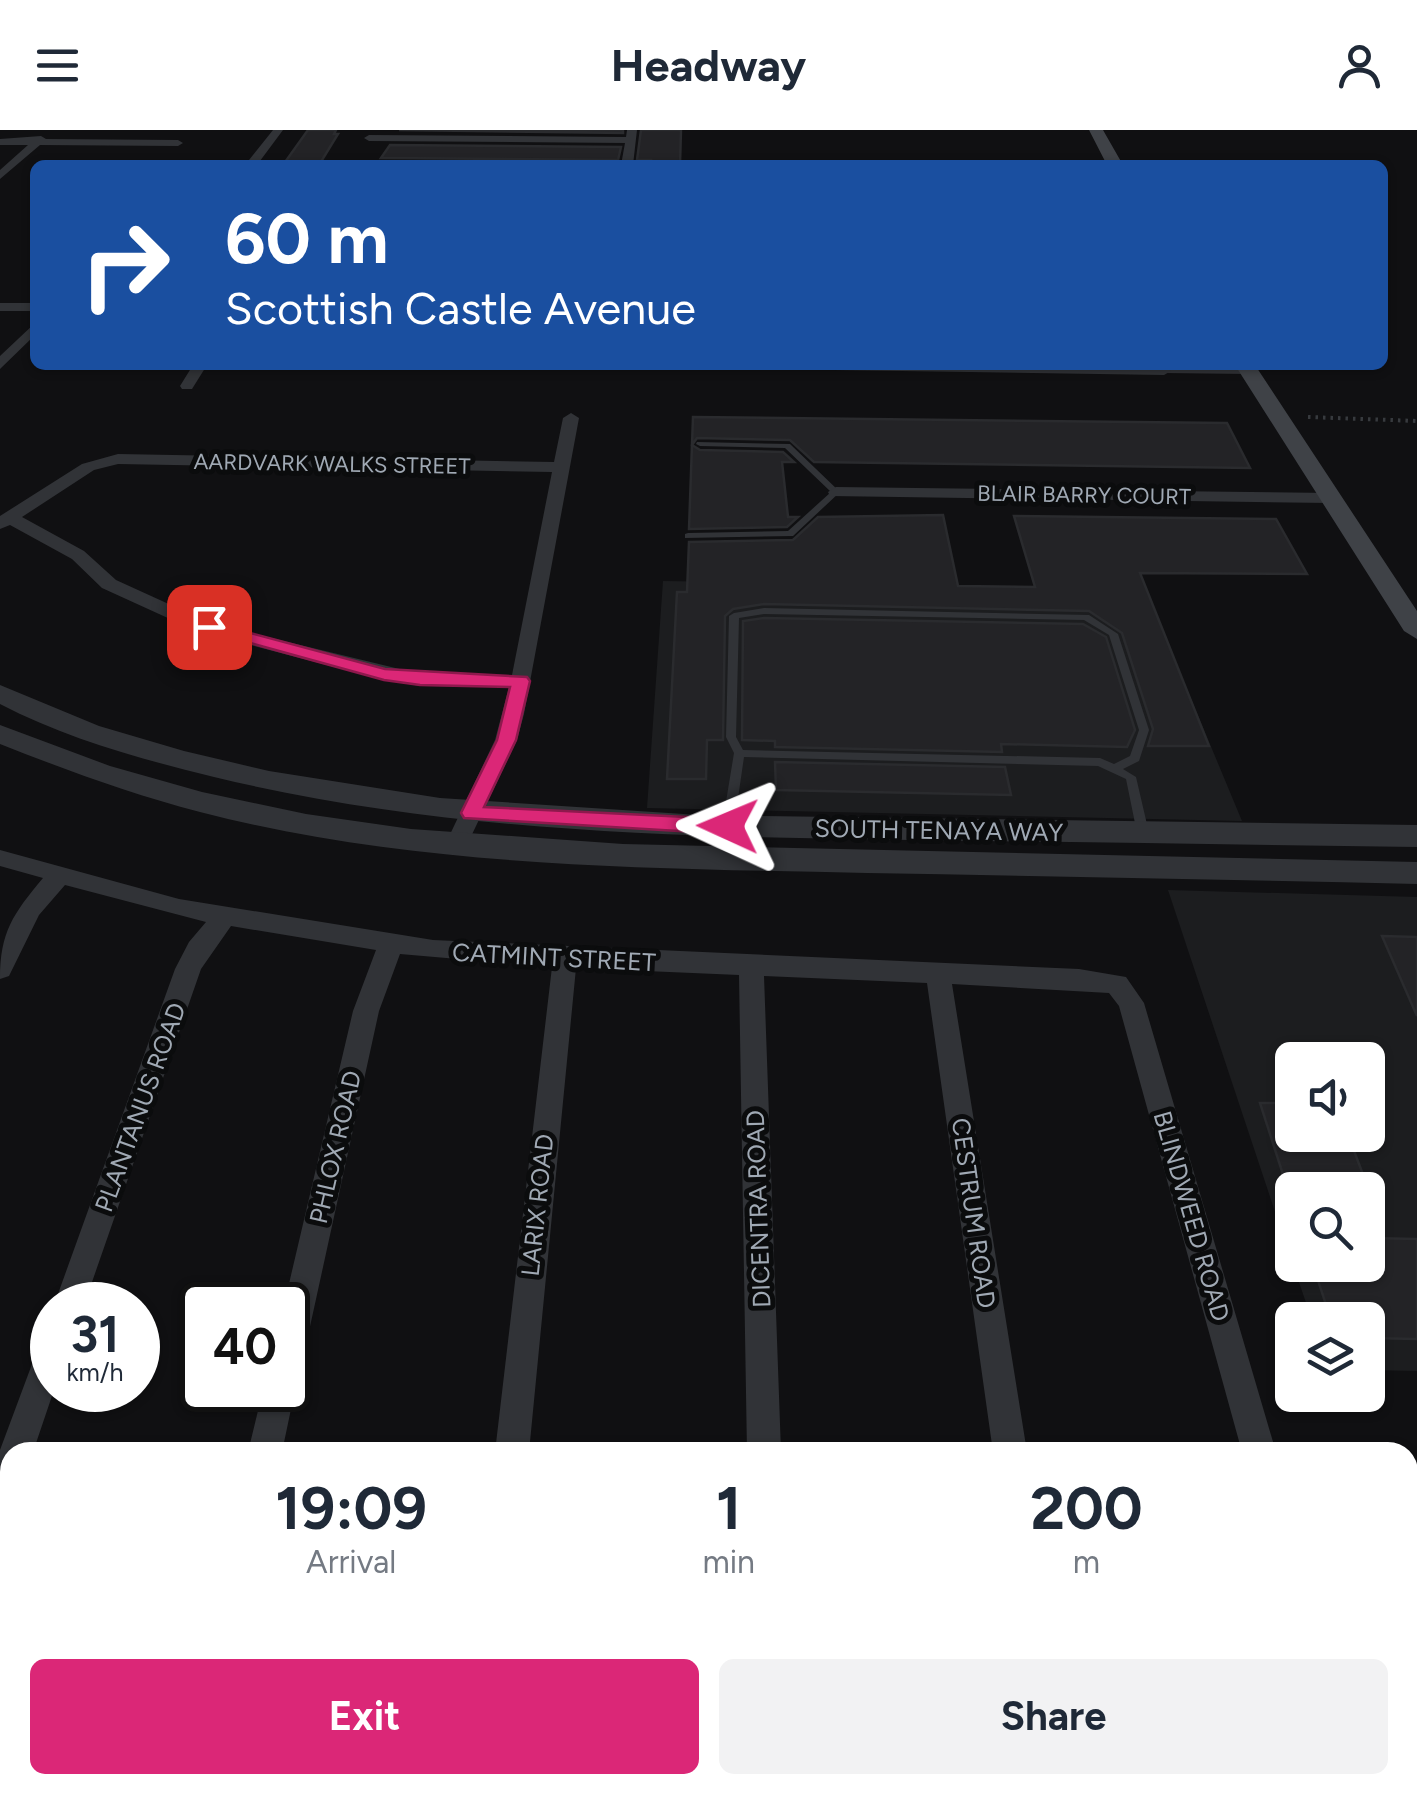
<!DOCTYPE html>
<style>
body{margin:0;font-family:Figtree,sans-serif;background:#f2f2f3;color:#1f2937;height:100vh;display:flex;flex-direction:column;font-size:38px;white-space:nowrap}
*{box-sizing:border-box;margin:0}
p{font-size:32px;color:#747a83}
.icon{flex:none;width:55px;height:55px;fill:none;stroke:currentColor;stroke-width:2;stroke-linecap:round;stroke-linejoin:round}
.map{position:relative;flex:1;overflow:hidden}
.side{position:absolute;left:0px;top:1312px;width:1418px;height:352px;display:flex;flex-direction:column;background:#fff;border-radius:30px 30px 0 0;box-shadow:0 2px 8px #0004}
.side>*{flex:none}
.hud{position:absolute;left:30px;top:30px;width:1358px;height:210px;border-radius:15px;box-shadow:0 2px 8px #0004;background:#1a4fa0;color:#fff;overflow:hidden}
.tools{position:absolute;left:1275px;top:912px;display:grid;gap:20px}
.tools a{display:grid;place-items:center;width:110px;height:110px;border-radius:15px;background:#fff;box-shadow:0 2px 8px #0004;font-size:50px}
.speed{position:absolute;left:30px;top:1152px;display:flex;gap:20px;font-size:50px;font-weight:700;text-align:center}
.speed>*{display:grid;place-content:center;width:130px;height:130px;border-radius:50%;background:#fff;box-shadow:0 2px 8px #0004;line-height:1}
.speed small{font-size:25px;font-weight:400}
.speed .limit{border:5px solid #111;border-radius:15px;background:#fff;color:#111}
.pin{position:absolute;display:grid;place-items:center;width:85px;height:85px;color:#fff;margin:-42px;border-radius:20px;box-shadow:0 5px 15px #0006}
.me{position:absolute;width:110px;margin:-55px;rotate:271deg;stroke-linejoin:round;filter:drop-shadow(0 0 8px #0008)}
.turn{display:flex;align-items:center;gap:35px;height:210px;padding:0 30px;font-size:45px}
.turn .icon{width:130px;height:130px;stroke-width:2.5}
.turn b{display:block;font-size:70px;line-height:85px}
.eta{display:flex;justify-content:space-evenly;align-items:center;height:170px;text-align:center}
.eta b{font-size:60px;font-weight:700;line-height:70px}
.primary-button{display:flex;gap:20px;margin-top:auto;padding:20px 30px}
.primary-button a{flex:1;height:115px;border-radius:15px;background:#db2777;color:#fff;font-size:40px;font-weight:700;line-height:115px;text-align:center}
.primary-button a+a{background:#f2f2f3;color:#1f2937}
header{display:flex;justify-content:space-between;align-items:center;height:130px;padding:0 30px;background:#fff;font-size:45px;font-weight:700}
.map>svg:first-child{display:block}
.built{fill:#1c1d1f;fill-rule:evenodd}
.building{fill:#232326;stroke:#2a2b2e;stroke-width:2.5}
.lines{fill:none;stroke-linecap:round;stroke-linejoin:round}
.path{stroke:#373a3e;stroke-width:4;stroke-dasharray:2.5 5;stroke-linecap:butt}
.service{fill:#313337;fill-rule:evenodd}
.minor{fill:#313337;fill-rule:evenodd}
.tertiary{fill:#313337;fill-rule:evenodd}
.secondary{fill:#3f4247;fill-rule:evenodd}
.route{fill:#db2777;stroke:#8e194d;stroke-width:2.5}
.labels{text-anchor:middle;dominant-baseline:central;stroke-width:10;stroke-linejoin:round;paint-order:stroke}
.far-street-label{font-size:22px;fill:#a0a9b4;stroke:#0b0c0d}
.street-label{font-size:25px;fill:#a0a9b4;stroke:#0b0c0d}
</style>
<header><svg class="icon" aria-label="menu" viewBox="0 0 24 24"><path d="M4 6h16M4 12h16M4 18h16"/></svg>Headway<svg class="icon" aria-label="person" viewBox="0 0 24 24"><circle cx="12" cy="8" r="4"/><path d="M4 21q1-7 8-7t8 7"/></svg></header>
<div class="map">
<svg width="1417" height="1664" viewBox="0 0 1417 1664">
<rect width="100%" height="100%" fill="#101012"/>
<path class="built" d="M663 451 1145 458 1242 691 647 678Z
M1168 760 1417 767V1241L1368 1240V1190H1312L1293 1135H1368V1060H1292V1133ZM1292 930H1368V1005H1292Z"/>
<path class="building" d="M308 0H336L334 4H338L319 35H283Z
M399 0H623V3Z
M641 0H681L680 35H650L651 30H637Z
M390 15 621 17 618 30 381 28Z
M693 287 1227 293 1250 338 814 332 790 310 697 308 692 315 700 320 783 322 794 332H782L788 387H798L787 397 689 399Z
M943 385 958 456 1035 457 1014 386 1276 389 1307 444 1140 443 1209 616H1148L1153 599 1122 503 1089 481 764 474 733 479 725 486 723 610H707L706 649H667L677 462H687L689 412 793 410 818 387Z
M764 488 1083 494 1106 507 1135 600 1127 617 1001 614 1002 622 775 617V611L742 610 743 491Z
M775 632 1005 637 1011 665 776 660Z
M1382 806 1417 807V886Z
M1260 973H1292V1005H1348L1367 1055H1347L1349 1060H1288Z
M1368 1108 1417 1109V1209L1368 1208V1190H1331L1313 1135H1368Z"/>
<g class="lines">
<path class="path" d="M1308 287 1417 291"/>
<path class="service" d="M1161 239 1250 240 1254 242 1250 244 1164 243H1161Z
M697 312 790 314 840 362 793 406 685 408V404L688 403 788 401 831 362 785 318 700 316 696 314Z
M764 478 1089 485 1118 504 1149 600 1139 631 1123 639 1136 647 1149 703 1147 706 1143 707 1137 703 1126 649 1098 636 744 627 734 696 728 700 724 699 722 696 734 623 726 607 729 486 734 483ZM764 484 1084 490 1109 505 1139 600 1130 626 1114 634 1100 628 743 620 736 607 739 488Z"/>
<path class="minor" d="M273 0H283L257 35H245Z
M627 0H637L633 35H621L625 13 369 11 364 8 369 5 626 7Z
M41 6 46 9 178 10 183 13 178 16 40 15 0 49V40L28 15H0V9Z
M0 173H35V181H0Z
M35 193V205L0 239V226Z
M193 235H207L192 259H182L180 256Z
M761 235 1164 237 1171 241 1164 245 768 239Z
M571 283 579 288 524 584 517 610 466 717 455 725 444 717 495 610 509 557 420 556 384 550 224 508 181 494 102 458 72 429 10 395 0 399V386L82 334 118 324 554 332 563 288ZM118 334 552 342 512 545 420 544 238 500 195 486 116 450 84 421 22 387 94 340Z
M836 357 1331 363 1339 368 1331 373 830 366 828 362Z
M0 720 179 769 433 810 1079 839 1126 847 1144 873 1276 1322H1242L1119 876 1109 863 952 854 1027 1322H993L927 853 764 846 781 1322H747L739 845 576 838 529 1322H495L552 837 400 824 379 881 304 1224 299 1235 288 1240V1175H284L353 881 376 820 231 796 201 839 84 1175H54L175 839 189 812 206 792 65 755 39 785 9 846 0 849C0 802 13 784 43 748L0 736Z
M52 1205 54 1260 33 1322H10V1382L0 1386V1320L41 1210Z
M288 1247 295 1260 282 1322H248L263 1260H288Z
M1408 1377H1417V1411H1408Z
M168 1655H208L206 1664H166Z
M455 1655H495L493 1664H453Z
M754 1655H794V1664H754Z
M1039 1655H1079L1080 1664H1040Z
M1333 1655H1373L1376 1664H1336Z"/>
<path class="tertiary" d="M0 555 99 596 184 621 269 641 440 668 699 685 1417 695V717C1248 715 1080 712 911 710 677 707 442 702 214 647 141 629 67 609 0 574Z
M0 595 110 636 202 662 306 684 411 699 623 714 1417 732V754C1234 750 1050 746 867 743 645 738 416 738 200 682 131 664 66 640 0 614Z"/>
<path class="secondary" d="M1089 0H1103L1123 35H1107Z
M1235 235H1255L1417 481V509L1404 501Z"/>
</g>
<path class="route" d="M209 492 385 539 527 547 530 551 516 610 484 677 728 689 739 696 728 704 464 688 461 683 497 610 510 557 420 555 384 550 203 500 201 497Z"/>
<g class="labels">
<g class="far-street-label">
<text transform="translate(332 334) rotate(1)">AARDVARK WALKS STREET</text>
<text transform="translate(1084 365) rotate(1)">BLAIR BARRY COURT</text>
</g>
<g class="street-label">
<text transform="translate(939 700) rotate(1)">SOUTH TENAYA WAY</text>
<text transform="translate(554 827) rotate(3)">CATMINT STREET</text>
<text transform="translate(140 977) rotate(-70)">PLANTANUS ROAD</text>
<text transform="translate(335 1017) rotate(-77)">PHLOX ROAD</text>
<text transform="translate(537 1075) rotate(-84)">LARIX ROAD</text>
<text transform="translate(758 1079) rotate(-92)">DICENTRA ROAD</text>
<text transform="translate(974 1083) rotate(82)">CESTRUM ROAD</text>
<text transform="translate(1192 1086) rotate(74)">BLINDWEED ROAD</text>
</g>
</g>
</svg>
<div class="tools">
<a><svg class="icon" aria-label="sound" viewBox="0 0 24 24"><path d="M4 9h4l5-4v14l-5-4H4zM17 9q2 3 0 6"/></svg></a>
<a><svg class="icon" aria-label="search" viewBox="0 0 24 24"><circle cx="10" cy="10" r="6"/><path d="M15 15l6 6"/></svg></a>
<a><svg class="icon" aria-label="layers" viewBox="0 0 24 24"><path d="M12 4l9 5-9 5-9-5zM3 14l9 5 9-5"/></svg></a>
</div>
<div class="speed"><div>31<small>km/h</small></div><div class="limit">40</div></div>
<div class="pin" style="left:209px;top:497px;background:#d93025"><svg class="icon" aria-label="arrive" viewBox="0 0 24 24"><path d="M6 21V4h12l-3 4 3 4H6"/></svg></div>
<svg class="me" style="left:728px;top:696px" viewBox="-20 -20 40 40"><path d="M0-17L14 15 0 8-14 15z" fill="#db2777" stroke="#fff" stroke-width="4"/></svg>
<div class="hud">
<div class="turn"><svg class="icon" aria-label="right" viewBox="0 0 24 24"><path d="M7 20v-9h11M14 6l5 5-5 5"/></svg><div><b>60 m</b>Scottish Castle Avenue</div></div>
</div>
<section class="side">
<div class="eta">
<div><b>19:09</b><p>Arrival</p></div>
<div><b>1</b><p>min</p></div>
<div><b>200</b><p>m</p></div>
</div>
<div class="primary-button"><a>Exit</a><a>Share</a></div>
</section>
</div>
